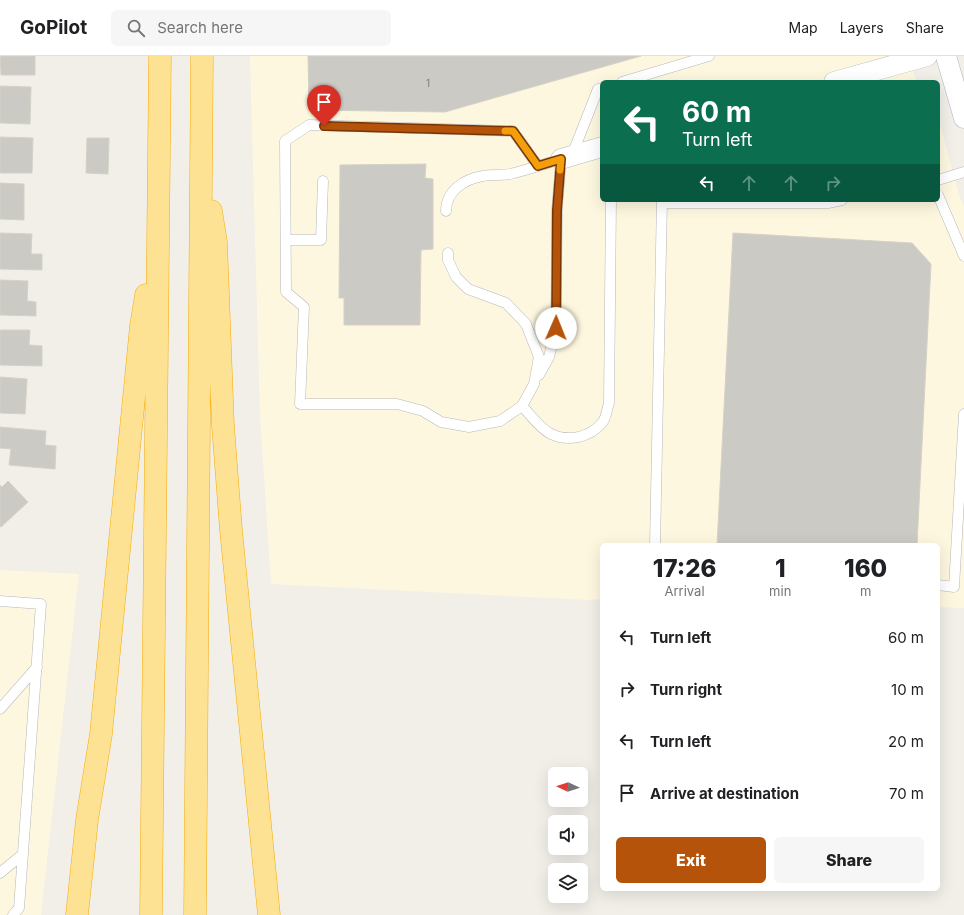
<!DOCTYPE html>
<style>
body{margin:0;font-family:Inter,sans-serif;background:#f6f6f6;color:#202124;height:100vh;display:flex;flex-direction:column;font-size:15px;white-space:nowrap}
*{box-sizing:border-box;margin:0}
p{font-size:13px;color:#757577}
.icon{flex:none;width:22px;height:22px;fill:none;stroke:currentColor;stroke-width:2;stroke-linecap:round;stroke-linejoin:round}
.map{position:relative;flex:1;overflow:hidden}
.details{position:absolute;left:600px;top:487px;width:340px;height:348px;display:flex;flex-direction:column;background:#fff;border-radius:6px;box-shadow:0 4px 16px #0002}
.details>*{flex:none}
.hud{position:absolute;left:600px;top:24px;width:340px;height:122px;border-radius:6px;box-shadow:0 4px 16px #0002;background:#0b6e4f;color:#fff;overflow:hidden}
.needle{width:26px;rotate:273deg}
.tools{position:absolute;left:548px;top:711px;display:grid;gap:8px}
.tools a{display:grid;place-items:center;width:40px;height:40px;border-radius:6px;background:#fff;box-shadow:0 4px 16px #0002;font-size:20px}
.pin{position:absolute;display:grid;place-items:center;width:34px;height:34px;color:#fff;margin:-41px -17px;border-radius:50% 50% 50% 0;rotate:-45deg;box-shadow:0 0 4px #0007}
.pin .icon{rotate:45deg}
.me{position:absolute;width:44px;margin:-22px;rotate:1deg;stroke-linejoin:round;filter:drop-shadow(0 0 3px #0008)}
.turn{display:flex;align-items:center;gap:14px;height:84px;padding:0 16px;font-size:18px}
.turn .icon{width:52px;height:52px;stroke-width:2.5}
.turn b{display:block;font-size:28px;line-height:34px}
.lanes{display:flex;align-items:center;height:38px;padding:0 16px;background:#0003;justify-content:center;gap:20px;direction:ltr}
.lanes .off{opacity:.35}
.eta{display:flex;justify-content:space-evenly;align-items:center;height:68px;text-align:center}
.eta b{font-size:24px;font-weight:800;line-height:28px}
.action{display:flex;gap:8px;margin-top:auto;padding:8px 16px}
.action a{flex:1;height:46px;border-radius:6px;background:#b45309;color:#fff;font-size:16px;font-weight:800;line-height:46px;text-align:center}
.action a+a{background:#f6f6f6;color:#202124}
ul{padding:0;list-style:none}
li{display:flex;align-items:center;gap:12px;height:52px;padding:0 16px}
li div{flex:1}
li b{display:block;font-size:15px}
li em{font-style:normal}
header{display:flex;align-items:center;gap:24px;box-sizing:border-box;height:56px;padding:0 20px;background:#fff;border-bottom:1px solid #e0e0e0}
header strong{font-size:19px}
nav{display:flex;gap:22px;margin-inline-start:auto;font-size:14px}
.search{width:280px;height:36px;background:#f6f6f6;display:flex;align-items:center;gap:10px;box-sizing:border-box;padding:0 14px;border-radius:6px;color:#757577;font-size:15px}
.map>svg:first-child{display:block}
.commercial{fill:#fef7e0}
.building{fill:#cccac5;stroke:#d6d1c6}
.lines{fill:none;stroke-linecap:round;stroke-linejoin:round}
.lane-casing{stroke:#b5b8bc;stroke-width:11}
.street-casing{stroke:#b5b8bc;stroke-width:21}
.highway-casing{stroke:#f9ab00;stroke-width:23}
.lane{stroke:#fff;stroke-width:10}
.street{stroke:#fff;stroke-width:20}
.highway{stroke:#fde293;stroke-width:22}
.route-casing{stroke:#753606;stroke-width:10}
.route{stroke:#b45309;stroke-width:7}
.slow{stroke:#f59e0b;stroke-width:7}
.labels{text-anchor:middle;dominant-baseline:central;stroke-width:3.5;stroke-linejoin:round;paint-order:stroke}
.number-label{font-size:10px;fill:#7a7d7f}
</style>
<header>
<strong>GoPilot</strong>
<div class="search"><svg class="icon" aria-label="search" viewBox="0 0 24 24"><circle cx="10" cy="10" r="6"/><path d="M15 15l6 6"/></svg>Search here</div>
<nav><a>Map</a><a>Layers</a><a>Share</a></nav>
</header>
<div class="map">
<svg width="964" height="859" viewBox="0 0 964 859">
<rect width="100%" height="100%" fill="#f1efe8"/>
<path class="commercial" d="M250 0H907L917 26H602V144H938V61L959 139 964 151V552L938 551V489H602V543L590 544 271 528 260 360Z
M0 514 79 518 41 859H0Z"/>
<path class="building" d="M0 0H35V19H1Z
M308 0H641L445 56 309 54Z
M0 30 31 31 30 68 0 67Z
M0 81 33 82 32 117H0Z
M87 82H109L108 118 86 117Z
M426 108 425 122 433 123V193L421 194 420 269H344V242H339L340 109Z
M0 127 24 128V164L0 163Z
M0 177 32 178 31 198H42V214L0 213Z
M733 177 912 187 931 208 917 489H717Z
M0 224 28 225 27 245 36 246V260L0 259Z
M0 274H30L29 289 42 290V310L0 309Z
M0 321 27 323 25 358 0 357Z
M0 371 46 375 45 389 56 390 55 413 9 409 11 393 0 392Z
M8 425 28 446 1 471 0 470V429L2 431Z"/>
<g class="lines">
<defs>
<path id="lane" d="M622 26 709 0
M572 99 598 33 602 32
M938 124 964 116
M938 139 964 200
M662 147H828L842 144
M446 155C446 135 464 123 483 120 492 118 501 120 510 118 527 114 544 108 561 103L557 154 556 272 549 301 539 319
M286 184H321L323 125
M448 197V204L456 221 468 233 506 247 526 268 539 301 534 328 522 350 500 365 469 371 441 366 423 355 397 348H300L304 251 286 236 285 85 309 69 513 75 538 110
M522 350C531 359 539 372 551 378 568 386 589 382 602 367 606 363 607 353 609 347L611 144
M655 489 662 144
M938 529 954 531 964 358
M0 545 41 548 19 852 13 859
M0 653 37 611
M0 817 23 798"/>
<path id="street" d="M946 0 964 62
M834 26 927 0
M561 103 602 91"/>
<path id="highway" d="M211 155 216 186 223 370 231 474 269 859
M77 859 87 764 101 678 141 270 146 239
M151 859 160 0
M195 859 202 0"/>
</defs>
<use href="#lane" class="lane-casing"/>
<use href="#street" class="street-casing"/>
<use href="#highway" class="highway-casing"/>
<use href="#lane" class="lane"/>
<use href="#street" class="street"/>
<use href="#highway" class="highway"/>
</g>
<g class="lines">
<defs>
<path id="route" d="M324 70 513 75 538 110 561 103 557 154 556 272"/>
</defs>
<use href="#route" class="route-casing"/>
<use href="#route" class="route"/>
<path class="slow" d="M505 75H513L538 110 561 103 560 114"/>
</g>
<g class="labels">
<g class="number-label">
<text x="428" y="27">1</text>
</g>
</g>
</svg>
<div class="tools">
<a><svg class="needle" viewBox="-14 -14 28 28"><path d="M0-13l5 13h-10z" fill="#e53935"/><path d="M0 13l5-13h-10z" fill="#757577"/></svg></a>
<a><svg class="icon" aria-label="sound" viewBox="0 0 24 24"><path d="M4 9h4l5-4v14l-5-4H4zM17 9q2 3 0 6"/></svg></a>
<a><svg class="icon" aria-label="layers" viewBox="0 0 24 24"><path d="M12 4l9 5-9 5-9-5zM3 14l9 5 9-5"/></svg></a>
</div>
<div class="pin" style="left:324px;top:70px;background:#d93025"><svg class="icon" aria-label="arrive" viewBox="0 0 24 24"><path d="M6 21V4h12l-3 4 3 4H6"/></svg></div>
<svg class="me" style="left:556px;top:272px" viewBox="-20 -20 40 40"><circle r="19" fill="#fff"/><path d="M0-13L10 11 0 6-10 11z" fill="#b45309"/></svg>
<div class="hud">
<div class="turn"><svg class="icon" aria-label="left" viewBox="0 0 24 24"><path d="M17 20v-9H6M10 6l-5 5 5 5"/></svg><div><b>60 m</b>Turn left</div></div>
<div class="lanes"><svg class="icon" aria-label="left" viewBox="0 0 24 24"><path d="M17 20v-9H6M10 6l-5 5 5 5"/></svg><svg class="icon off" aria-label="ahead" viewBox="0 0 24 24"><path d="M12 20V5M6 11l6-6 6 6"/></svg><svg class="icon off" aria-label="ahead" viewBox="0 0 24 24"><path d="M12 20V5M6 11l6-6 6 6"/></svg><svg class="icon off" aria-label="right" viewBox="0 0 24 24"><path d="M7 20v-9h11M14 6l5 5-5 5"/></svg></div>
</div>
<section class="details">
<div class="eta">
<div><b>17:26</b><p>Arrival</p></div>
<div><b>1</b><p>min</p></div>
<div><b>160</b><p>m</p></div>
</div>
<ul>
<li><svg class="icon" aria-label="left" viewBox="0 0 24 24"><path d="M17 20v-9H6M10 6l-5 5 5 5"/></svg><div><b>Turn left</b></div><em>60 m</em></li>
<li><svg class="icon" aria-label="right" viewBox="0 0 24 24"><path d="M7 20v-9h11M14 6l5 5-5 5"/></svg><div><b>Turn right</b></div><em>10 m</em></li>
<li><svg class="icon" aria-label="left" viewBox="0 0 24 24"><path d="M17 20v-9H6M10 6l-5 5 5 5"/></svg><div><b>Turn left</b></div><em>20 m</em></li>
<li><svg class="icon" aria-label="arrive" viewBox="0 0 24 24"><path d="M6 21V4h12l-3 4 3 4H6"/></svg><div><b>Arrive at destination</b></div><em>70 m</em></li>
</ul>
<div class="action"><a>Exit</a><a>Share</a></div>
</section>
</div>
